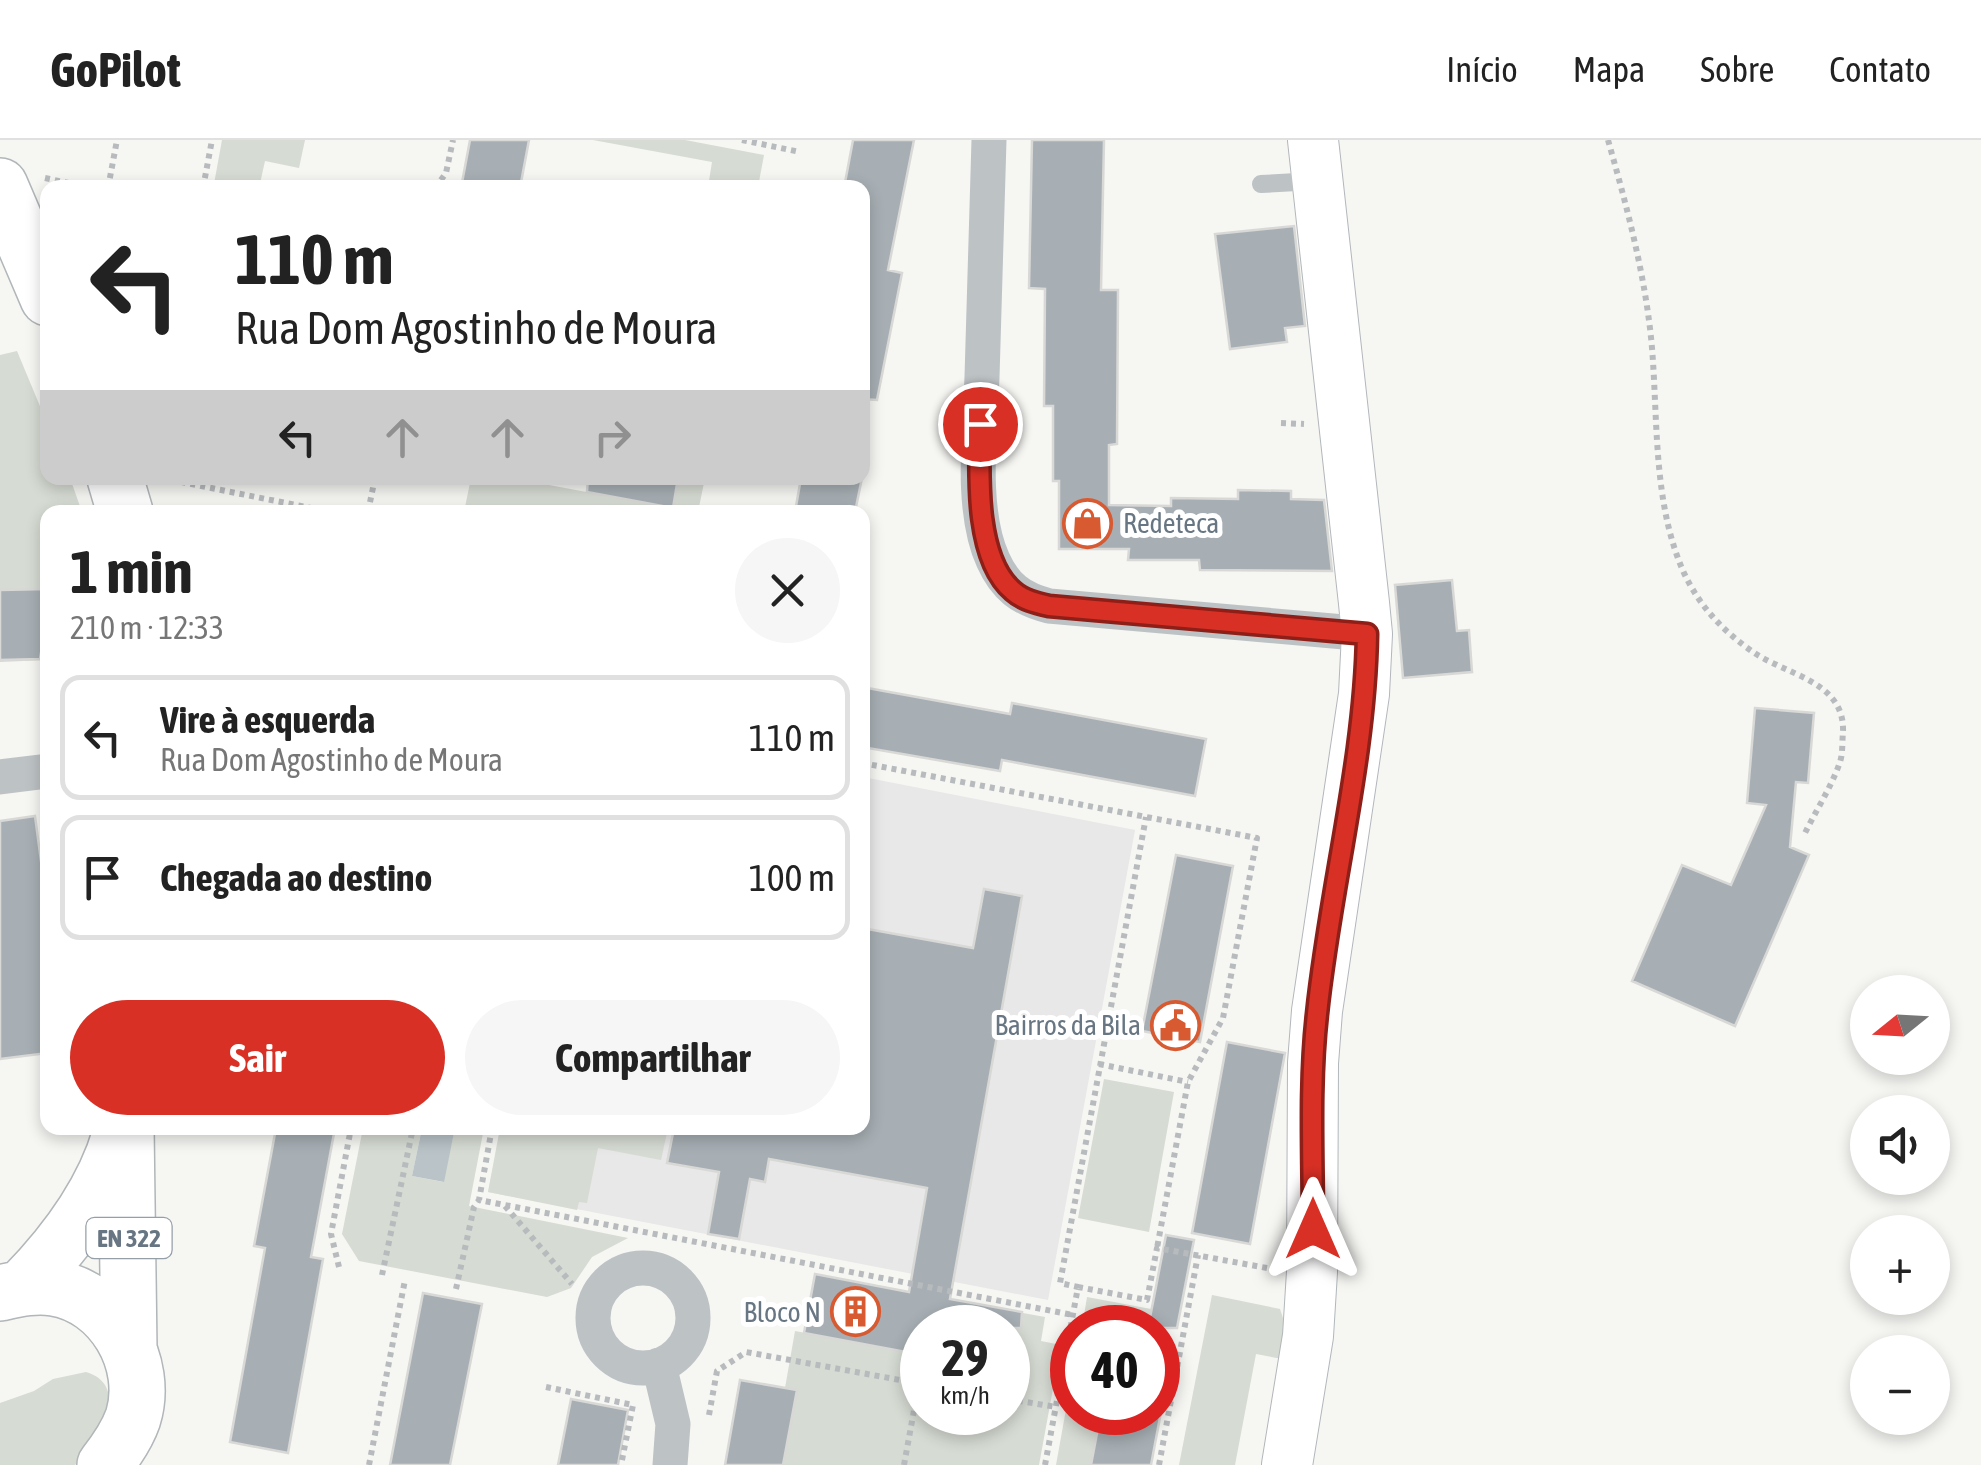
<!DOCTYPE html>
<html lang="pt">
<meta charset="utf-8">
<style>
body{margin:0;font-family:"Asap Condensed",sans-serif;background:#f6f6f6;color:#222;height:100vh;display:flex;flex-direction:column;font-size:38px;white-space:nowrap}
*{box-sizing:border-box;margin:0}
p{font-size:32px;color:#767676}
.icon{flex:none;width:55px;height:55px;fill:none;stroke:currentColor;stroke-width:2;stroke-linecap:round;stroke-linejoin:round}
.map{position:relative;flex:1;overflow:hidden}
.drawer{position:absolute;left:40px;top:365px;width:830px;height:630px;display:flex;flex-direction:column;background:#fff;border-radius:20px;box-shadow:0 5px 15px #0003}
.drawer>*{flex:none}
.banner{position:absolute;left:40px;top:40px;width:830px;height:305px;border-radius:20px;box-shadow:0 5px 15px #0003;background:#fff;color:#222;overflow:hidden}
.needle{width:65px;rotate:252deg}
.controls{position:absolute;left:1850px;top:835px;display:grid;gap:20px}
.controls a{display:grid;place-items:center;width:100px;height:100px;border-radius:50%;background:#fff;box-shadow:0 5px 15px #0003;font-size:50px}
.speed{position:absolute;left:900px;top:1165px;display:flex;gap:20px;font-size:50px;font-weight:700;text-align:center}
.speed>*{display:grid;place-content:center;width:130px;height:130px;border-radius:50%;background:#fff;box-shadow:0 5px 15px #0003;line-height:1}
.speed small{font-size:25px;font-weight:400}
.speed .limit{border:15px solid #d22;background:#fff;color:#111}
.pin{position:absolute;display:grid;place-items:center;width:85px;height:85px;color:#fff;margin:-42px;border:5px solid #fff;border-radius:50%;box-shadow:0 2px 10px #0007}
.me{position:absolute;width:110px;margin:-55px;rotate:0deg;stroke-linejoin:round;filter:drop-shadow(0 0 8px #0008)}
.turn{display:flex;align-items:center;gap:35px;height:210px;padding:0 30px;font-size:45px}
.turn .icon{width:130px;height:130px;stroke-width:2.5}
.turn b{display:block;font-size:70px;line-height:85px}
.lanes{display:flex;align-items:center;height:95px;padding:0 30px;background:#0003;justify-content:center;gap:50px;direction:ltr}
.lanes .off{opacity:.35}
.round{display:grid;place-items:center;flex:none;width:105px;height:105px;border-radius:52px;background:#f6f6f6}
.headline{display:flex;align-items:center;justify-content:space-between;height:170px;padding:0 30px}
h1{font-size:60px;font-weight:700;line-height:75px}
.button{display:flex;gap:20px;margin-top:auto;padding:20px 30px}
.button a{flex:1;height:115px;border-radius:60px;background:#d93025;color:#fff;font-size:40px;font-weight:700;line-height:115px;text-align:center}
.button a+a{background:#f6f6f6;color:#222}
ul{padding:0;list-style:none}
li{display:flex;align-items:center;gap:30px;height:125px;margin:0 20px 15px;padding:0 10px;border:5px solid #e0e0e0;border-radius:20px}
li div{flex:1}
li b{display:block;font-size:38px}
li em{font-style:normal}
header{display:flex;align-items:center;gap:60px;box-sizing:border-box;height:140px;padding:0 50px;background:#fff;border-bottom:2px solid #e0e0e0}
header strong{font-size:48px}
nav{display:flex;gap:55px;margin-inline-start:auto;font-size:35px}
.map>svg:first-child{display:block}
.built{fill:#e7e8e7}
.green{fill:#d6dbd3}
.water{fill:#b9c3c8}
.building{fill:#a7afb4;stroke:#d8d8d6;stroke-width:2.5}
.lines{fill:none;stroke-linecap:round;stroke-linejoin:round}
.secondary-casing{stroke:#b2b7bb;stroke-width:52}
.primary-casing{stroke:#b1b6b9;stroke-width:58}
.path{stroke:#b8bbbd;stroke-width:6;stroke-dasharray:5 5;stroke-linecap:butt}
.lane{stroke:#bdc2c5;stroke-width:18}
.street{stroke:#bdc2c5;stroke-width:35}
.secondary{stroke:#fff;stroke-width:50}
.primary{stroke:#fff;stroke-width:55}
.route-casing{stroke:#8d1f18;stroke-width:25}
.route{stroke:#d93025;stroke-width:18}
.labels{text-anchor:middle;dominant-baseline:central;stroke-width:10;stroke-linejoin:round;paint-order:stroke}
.shield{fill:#fff;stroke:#959fa8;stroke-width:2.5}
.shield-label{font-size:25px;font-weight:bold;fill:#677682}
.poi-label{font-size:28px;fill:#677682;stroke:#fff;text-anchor:end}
</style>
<header>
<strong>GoPilot</strong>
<nav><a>Início</a><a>Mapa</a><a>Sobre</a><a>Contato</a></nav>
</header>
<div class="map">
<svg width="1981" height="1325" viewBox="0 0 1981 1325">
<rect width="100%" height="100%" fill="#f6f6f3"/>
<path class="built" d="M863 637 1135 690 1048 1160 488 1052 501 988H862Z"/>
<path class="green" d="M222 0H305L299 28 265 21 259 48 214 44Z
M593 0H685L764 15 758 47H708L712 22Z
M17 211 47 283 48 338H70L82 372H48L47 520 0 522V215Z
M471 338H550L549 345 672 368 678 338H705L698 372H464Z
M1104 939 1174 952 1149 1092 1078 1078Z
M363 988H422L412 1036 443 1042 455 988H484L469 1066 628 1098 592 1117 571 1148 547 1157 359 1121 342 1094Z
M500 988 514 991 516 988H668L661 1020 598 1008 587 1063 579 1062 577 1070 488 1052Z
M1212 1155 1280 1169 1288 1193 1282 1219 1256 1214 1235 1325H1179Z
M1087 1157 1151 1169 1148 1187 1117 1185 1116 1187 1082 1188Z
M1006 1170 1045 1177 1041 1201 1061 1205 1039 1325H783L796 1251 785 1248 795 1191 922 1215V1272H1008Z
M86 1232C133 1246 98 1305 75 1325H0V1263L34 1251 53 1239Z
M1072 1236V1272L1101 1273 1091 1325H1056Z"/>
<path class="water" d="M422 988H455L444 1042 412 1036Z"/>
<path class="building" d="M470 0H529L520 48H461Z
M853 0H914L888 130 902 133 877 260 862 259V48H844Z
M1032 0H1104L1101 150H1118L1117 304 1109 305V365L1171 366V358L1238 359V350L1291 351V359L1324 360 1332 431 1200 430 1199 420H1128L1129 409H1059V341H1053V266H1044L1045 149 1029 148Z
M1294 86 1305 186 1285 188 1287 202 1230 209 1215 94Z
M588 338H678L673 368 587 352Z
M801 338H862L855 372H795Z
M1452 440 1457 491 1469 490 1472 532 1403 538 1395 445Z
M48 449V513H41L40 519 0 520V450Z
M862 547 1010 574 1012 563 1206 599 1195 656 1002 620 1000 631 862 607Z
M1755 568 1814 573 1808 643 1796 642 1790 707 1809 715 1735 886 1632 841 1682 725 1731 745 1766 665 1747 663Z
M35 676 48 773V913L0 919V681Z
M1176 715 1233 726 1200 902 1142 891Z
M984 749 1022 756 950 1159 1022 1172 1021 1188H922V1215L804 1193 815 1134 909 1152 927 1048 769 1019 765 1042 750 1039 739 1099 708 1094 719 1032 667 1023 674 988H862V857L868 825 862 824V788L973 808Z
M1227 902 1285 913 1250 1104 1192 1093Z
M276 988H335L311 1117 323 1119 288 1313 230 1302 265 1108 254 1106Z
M1166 1095 1194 1100 1177 1188H1148Z
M423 1153 482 1164 450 1325H390Z
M740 1240 797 1250 783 1325H725Z
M571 1259 628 1270 618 1325H558Z
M1101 1272H1161L1151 1325H1091Z"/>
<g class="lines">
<defs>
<path id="secondary" d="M1287 1325 1308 1196 1312 1132 1313 923 1317 871 1364 554 1367 494 1364 463 1313 0"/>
<path id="primary" d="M0 46 48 158
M115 338 125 372
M126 988 129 1209
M23 1147C65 1104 103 1054 120 995
M0 1153C18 1149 35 1145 54 1148 112 1157 150 1223 133 1278 127 1295 116 1311 105 1325"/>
</defs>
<use href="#secondary" class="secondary-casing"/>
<use href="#primary" class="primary-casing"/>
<path class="path" d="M742 0 800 12
M1608 0C1627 67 1646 138 1652 208 1658 282 1653 364 1684 433 1700 467 1723 491 1753 512 1786 535 1845 541 1843 592 1842 601 1843 613 1840 622 1831 648 1815 672 1803 697
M45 38 92 48
M108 48 117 0
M203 48 212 0
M435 48 446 33 453 0
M1281 283 1304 284
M161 338 331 372
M368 372 375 338
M862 623 1257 698 1223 878 1188 942 1157 1108
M1099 924 1188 942
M492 988 479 1060 1073 1175
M505 1066 572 1144
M339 1127 331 1094 351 988
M382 1135 413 988
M1078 1147 1147 1160 1157 1108 1267 1128
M456 1149 474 1067 479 1060
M546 1247 633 1265 621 1325
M1008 1259 1056 1267
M709 1275 717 1231 746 1212 922 1244
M369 1325 405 1140
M904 1325 919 1243
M1045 1325 1078 1147 1060 1143 1146 677
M1159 1325 1198 1115"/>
<path class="lane" d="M1261 44 1315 41"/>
<path class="street" d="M989 0C987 79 984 158 982 237 980 291 970 370 993 420 1005 447 1021 459 1049 466L1367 494
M0 637 48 631
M593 1178a50 50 0 1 1 100 0a50 50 0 1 1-100 0Z
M659 1225 673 1284 670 1325"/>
<use href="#secondary" class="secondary"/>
<use href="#primary" class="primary"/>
</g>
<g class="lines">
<defs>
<path id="route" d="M980 284C979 331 974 418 1013 451 1023 460 1036 463 1049 466L1367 494C1365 622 1330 747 1317 874 1309 945 1313 1018 1313 1089"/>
</defs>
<use href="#route" class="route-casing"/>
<use href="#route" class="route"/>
</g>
<defs>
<symbol id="shop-ring" viewBox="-11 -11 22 22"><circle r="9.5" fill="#fff" stroke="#d85a31" stroke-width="1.5"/><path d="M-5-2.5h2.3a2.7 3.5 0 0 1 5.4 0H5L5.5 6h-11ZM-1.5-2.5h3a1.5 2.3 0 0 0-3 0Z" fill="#d85a31"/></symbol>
<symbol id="civic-ring" viewBox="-11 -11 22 22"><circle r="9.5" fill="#fff" stroke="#d85a31" stroke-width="1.5"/><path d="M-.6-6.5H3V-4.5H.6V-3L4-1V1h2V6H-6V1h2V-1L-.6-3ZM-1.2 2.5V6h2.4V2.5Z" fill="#d85a31"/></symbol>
<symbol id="building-ring" viewBox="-11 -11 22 22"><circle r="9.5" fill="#fff" stroke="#d85a31" stroke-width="1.5"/><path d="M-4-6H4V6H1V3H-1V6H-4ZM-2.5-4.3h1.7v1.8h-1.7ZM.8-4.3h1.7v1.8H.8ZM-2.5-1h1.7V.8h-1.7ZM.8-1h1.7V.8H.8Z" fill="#d85a31"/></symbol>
</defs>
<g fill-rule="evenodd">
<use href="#shop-ring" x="1060" y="356" width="55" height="55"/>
<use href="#civic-ring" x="1148" y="858" width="55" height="55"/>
<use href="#building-ring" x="828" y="1144" width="55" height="55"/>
</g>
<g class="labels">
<rect class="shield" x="86.5" y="1078" width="85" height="40" rx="8"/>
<g class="shield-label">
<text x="129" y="1098">EN 322</text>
</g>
<g class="poi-label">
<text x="1123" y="383" text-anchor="start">Redeteca</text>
<text x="1141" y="885">Bairros da Bila</text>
<text x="821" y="1172">Bloco N</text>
</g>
</g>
</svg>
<div class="controls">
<a><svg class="needle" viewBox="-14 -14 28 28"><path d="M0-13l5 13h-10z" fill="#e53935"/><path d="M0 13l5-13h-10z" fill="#767676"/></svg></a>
<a><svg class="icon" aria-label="sound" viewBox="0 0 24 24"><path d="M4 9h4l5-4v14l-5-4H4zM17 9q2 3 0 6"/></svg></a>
<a>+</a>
<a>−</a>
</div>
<div class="speed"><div>29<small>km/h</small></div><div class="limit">40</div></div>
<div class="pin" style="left:980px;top:284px;background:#d93025"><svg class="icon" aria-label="arrive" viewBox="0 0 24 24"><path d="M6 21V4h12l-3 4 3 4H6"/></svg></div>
<svg class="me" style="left:1313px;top:1089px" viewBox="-20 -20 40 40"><path d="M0-17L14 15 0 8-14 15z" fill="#d93025" stroke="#fff" stroke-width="4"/></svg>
<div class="banner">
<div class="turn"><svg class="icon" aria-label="left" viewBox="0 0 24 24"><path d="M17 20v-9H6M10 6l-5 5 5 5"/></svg><div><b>110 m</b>Rua Dom Agostinho de Moura</div></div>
<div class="lanes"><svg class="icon" aria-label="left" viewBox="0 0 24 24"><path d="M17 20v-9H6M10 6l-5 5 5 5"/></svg><svg class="icon off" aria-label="ahead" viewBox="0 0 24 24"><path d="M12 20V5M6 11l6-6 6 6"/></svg><svg class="icon off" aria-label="ahead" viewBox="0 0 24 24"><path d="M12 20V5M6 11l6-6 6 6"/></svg><svg class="icon off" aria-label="right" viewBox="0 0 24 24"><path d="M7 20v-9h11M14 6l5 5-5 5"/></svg></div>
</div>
<section class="drawer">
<div class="headline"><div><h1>1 min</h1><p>210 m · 12:33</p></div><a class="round"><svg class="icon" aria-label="close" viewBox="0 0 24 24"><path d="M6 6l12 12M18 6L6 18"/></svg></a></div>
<ul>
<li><svg class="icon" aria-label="left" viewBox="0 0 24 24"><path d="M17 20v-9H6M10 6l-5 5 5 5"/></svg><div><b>Vire à esquerda</b><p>Rua Dom Agostinho de Moura</p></div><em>110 m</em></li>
<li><svg class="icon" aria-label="arrive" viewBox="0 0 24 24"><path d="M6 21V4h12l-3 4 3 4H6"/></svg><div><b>Chegada ao destino</b></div><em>100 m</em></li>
</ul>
<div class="button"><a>Sair</a><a>Compartilhar</a></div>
</section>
</div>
